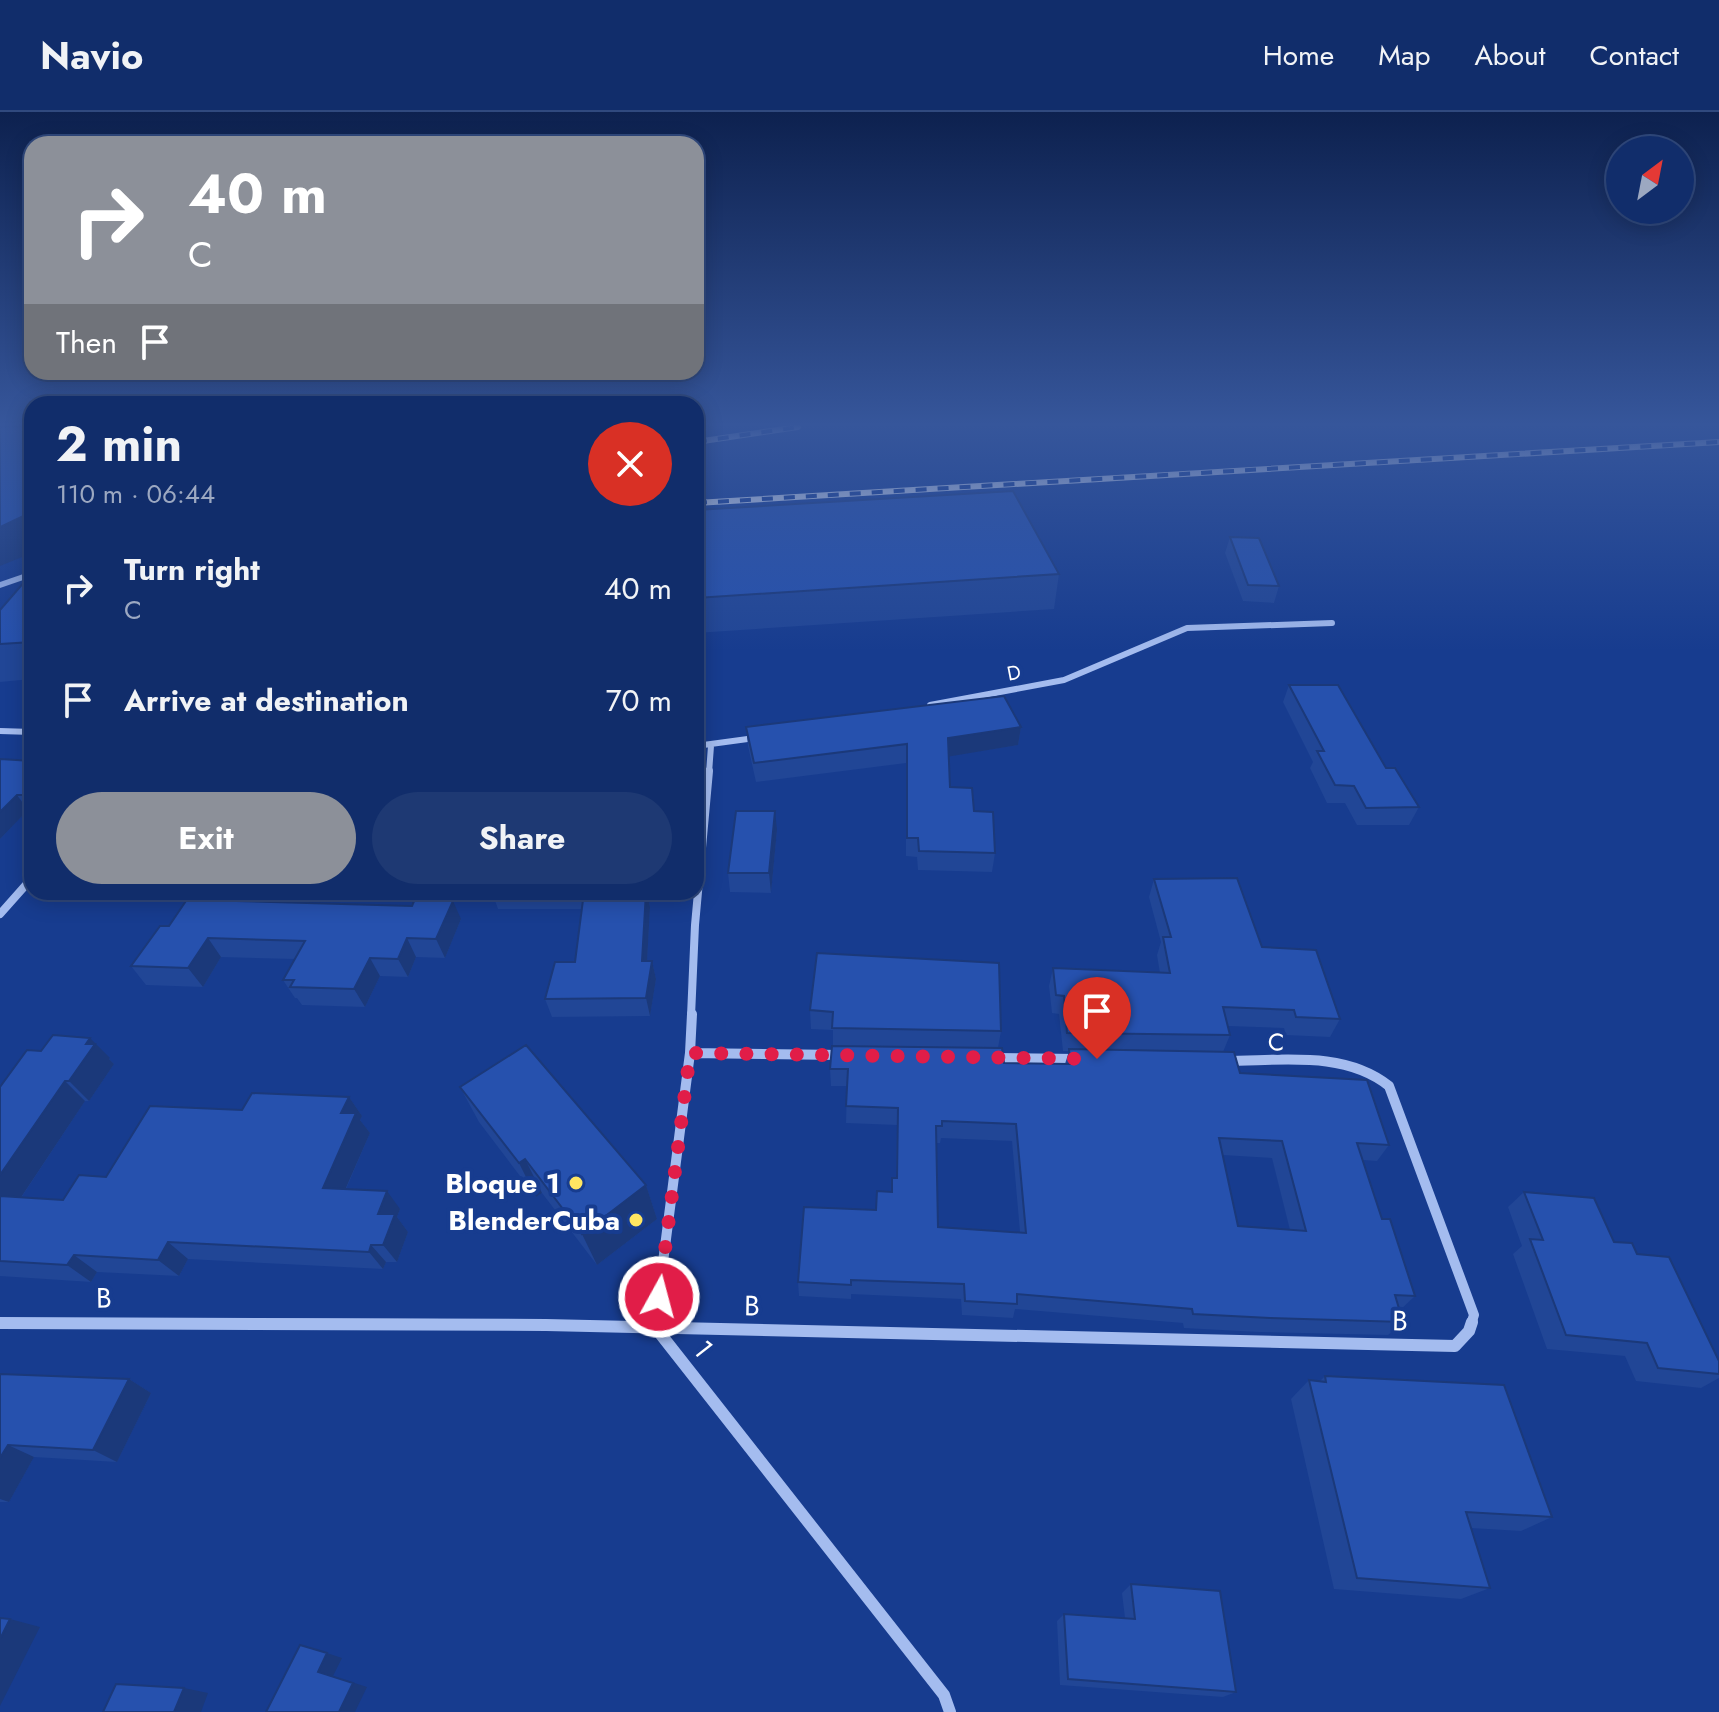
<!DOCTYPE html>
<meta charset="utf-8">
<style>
body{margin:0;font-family:Jost,sans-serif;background:#1e3973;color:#f1f3f6;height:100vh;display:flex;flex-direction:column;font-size:30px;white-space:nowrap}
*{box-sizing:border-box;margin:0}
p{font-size:26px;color:#9ca8c1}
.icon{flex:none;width:44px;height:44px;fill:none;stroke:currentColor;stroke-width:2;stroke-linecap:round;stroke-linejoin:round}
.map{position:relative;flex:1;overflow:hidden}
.sheet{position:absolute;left:24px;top:284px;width:680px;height:504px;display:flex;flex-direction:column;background:#112d6b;border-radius:24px;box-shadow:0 4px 20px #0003,0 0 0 2px #30497e}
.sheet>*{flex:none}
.banner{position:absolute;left:24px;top:24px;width:680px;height:244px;border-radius:24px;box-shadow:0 4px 20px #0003,0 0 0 2px #30497e;background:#8c9099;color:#fff;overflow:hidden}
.needle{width:52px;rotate:32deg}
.tools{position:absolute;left:1606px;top:24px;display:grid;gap:16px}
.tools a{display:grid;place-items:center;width:88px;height:88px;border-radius:50%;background:#112d6b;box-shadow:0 4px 20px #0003,0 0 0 2px #30497e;font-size:40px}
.pin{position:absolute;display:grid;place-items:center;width:68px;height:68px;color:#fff;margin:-82px -34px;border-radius:50% 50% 50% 0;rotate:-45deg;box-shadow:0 0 8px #0007}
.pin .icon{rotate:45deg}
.me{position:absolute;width:88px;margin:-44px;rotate:7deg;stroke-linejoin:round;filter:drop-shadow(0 0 6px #0008)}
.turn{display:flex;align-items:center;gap:28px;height:168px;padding:0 32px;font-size:36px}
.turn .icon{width:104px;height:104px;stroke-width:2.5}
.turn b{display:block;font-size:56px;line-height:68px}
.then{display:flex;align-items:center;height:76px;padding:0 32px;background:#0003;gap:16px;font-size:30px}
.round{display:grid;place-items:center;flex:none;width:84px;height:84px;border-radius:42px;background:#1e3973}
.overview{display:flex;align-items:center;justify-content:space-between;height:136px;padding:0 32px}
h1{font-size:48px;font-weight:700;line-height:60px}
.button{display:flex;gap:16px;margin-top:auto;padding:16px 32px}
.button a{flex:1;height:92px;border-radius:48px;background:#8c9099;color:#fff;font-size:32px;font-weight:700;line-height:92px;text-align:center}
.button a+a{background:#1e3973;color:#f1f3f6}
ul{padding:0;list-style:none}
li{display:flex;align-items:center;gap:24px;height:112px;padding:0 32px}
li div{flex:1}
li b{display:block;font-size:30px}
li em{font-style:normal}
header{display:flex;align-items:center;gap:48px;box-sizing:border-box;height:112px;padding:0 40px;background:#112d6b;border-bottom:2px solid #30497e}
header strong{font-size:38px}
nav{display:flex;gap:44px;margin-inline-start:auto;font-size:28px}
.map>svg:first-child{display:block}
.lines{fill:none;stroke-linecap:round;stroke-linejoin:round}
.minor-far3{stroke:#a4bcef;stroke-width:6}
.minor-far2{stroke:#a4bcef;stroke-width:8}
.minor-far1{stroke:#a4bcef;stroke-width:10}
.minor{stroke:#a4bcef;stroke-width:12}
.tertiary{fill:#a4bcef;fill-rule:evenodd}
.rail-casing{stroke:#fff;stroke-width:6}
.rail{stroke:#173c8f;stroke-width:4;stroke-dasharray:11;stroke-linecap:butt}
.wall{fill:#214696;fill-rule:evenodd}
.shaded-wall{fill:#1b397a}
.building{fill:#2651ae;stroke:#1b397a;stroke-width:2;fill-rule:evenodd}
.route{stroke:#e11d48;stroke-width:14;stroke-dasharray:0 25.2}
.poi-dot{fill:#ffe662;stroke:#173c8f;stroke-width:3}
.labels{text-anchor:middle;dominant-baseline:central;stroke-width:8;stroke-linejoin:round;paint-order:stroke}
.far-street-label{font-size:20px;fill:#fff;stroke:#173c8f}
.street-label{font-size:24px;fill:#fff;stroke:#173c8f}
.near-poi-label{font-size:28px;font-weight:bold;fill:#fff;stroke:#173c8f;text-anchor:end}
.near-street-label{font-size:28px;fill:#fff;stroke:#173c8f}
</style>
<header>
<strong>Navio</strong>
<nav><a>Home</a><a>Map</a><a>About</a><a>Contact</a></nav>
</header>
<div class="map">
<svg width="1719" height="1600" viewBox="0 0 1719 1600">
<rect width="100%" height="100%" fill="#173c8f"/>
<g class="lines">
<path class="minor-far3" d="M930 593 1064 568 1187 516 1332 511
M0 619 32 620
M696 634 755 626
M709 661 711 634"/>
<path class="minor-far2" d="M0 802 32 766
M691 904 695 813 709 659"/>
<path class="minor-far1" d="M690 941 841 943
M994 946 1077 947
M1226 949C1280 949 1344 938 1389 974L1474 1203 1471 1212
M0 1211 449 1212
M655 1212 690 941 692 902"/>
<path class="minor" d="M656 1210 655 1215 944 1583 950 1600
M0 1211 546 1213 1455 1234 1469 1219 1472 1210"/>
<path class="tertiary" d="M32 459V465L0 476V470Z"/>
<defs>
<path id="rail" d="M696 330 798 315
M696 391 1719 330"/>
</defs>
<use href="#rail" class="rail-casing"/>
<use href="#rail" class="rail"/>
</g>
<path class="wall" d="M696 398 1059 462 1054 497 696 521Z
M1230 425 1279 474 1274 491 1243 489 1225 441Z
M32 461V567L0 570V498Z
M1289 573 1386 656 1419 695 1409 713H1357L1345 691H1327L1310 656 1313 650 1283 590Z
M746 615H1021L1018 633 949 644 950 675 974 699 995 741 992 760 918 758 917 745 906 744V651L756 670 748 634Z
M0 647 32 649V698H28L0 727Z
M777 718 771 781 730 780 728 761Z
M1154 767 1262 835 1340 907 1330 925 1286 923 1284 916 1228 914 1230 923 1223 940 1240 961 1389 1033 1377 1049 1363 1048 1382 1107 1415 1184 1399 1199 1403 1210 1388 1223 1259 1220 1184 1216 1183 1211 1015 1197 1013 1206 962 1203 961 1187 851 1182V1187L799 1184 798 1170 876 1098 891 1080 892 1066H896L897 1013 846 1011 847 974H831L830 957 833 934V918L811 917 810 898 817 841 1001 919 998 936 1004 951 1065 952 1069 939H1063L1059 902 1052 901 1049 874 1053 856 1160 861 1157 843 1161 830 1149 785ZM941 1026 1012 1029 1020 1120 938 1115 937 1031H940ZM1223 1043 1272 1046 1290 1118 1238 1114Z
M192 780H267L261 790 461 807 445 846 416 845 408 865 380 864 365 895 302 893 297 886H295L283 868 295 847 221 845 203 875 146 873 131 854 169 814Z
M492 780H647L650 795 647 849H652L656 867 650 904 552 905 545 887 575 850 581 797H498Z
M110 946 109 947 114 952 89 989H85L21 1086 63 1088 106 1065 242 998 349 985 362 1004 360 1008 370 1021 346 1077 400 1097 397 1105 408 1120 397 1150H386L383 1157 188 1147 179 1164 97 1160 91 1170 0 1164V975Z
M460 975 646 1073 657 1107 597 1153 542 1081 536 1085 479 1010Z
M1524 1080 1637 1142 1719 1249V1266L1701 1276 1636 1269 1625 1244 1547 1237 1513 1142 1522 1134 1508 1095Z
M0 1262 129 1267 151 1281 117 1350 34 1345 9 1390H0Z
M1325 1264 1552 1405 1521 1419 1471 1416 1490 1476 1461 1487 1334 1477 1291 1287 1309 1268 1320 1269Z
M1131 1472 1236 1580 1223 1585 1060 1573 1057 1509 1064 1502 1125 1506 1122 1481Z"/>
<path class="shaded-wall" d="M32 400V441L0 454V415Z
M1021 615 1018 633 946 645 948 626Z
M17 683 28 698 0 727V700Z
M775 699 777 718 771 781 769 761Z
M244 780H267L250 808 238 789Z
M646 780H647L650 795 646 868 642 849Z
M453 789 461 807 445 846 436 827Z
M208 826 221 845 203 875 188 856Z
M407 826 416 845 408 865 398 847Z
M370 846 380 864 365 895 354 877Z
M652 849 656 867 650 904 646 886Z
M90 926 110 946 109 947 114 952 89 989 69 969 86 932Z
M65 969 85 989 10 1102 0 1094V1063Z
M349 985 362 1004 360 1008 370 1021 338 1094 323 1076 341 1001Z
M525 1047 542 1081 536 1085 519 1051Z
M646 1073 657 1107 597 1153 582 1122Z
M387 1079 400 1097 397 1105 408 1120 397 1150 383 1133 378 1102Z
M168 1130 188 1147 179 1164 158 1148Z
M371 1133 386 1150 383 1157 369 1140Z
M74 1143 97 1160 91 1170 67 1153Z
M129 1267 151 1281 117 1350 93 1338Z
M8 1333 34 1345 9 1390 0 1387V1346Z
M10 1507 40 1515 0 1594V1527Z
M327 1541 342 1546 333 1564 367 1575 355 1600H339L318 1560Z
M184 1576 208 1581 201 1600H174Z"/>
<path class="building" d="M0 315H32V400L0 415Z
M1013 379 1059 462 696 486V398Z
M1230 425 1259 426 1279 474 1248 473Z
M32 461V530L0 532V498Z
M1289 573H1338L1386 656H1395L1419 695 1366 696 1354 674 1335 673 1317 639H1324Z
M1004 584 1021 615 948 626 950 675 972 676 974 699 993 700 995 741 919 739 918 726H907V632L754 651 746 615Z
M0 647 32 649V683H17L0 700Z
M736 699H775L769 761H728Z
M1237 766 1262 835 1316 838 1340 907 1296 905 1294 898 1223 895 1230 923 1067 921 1064 884 1056 883 1053 856 1170 861 1163 825H1171L1154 767Z
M192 780H244L238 789 412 794 415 787 453 789 436 827 407 826 398 847 370 846 354 877 290 875 294 868H283L305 829 208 826 188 856 131 854 160 814H169Z
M584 780H646L642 849H652L646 886 545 887 555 850H575Z
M817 841 999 851 1001 919 832 916 833 900 810 898Z
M53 923 90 926 86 932H95L69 969H65L0 1063V975L27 938 41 939Z
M526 933 646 1073 582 1122 525 1047 519 1051 460 975Z
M832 934 1002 936 1004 951 1070 952 1069 937 1234 940 1240 961 1367 968 1389 1033 1357 1031 1382 1107H1390L1415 1184 1395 1183 1403 1210 1270 1206 1193 1202 1192 1197 1017 1182V1192L965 1189 964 1172 851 1168V1173L798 1170 804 1095 876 1098 877 1079 892 1080V1066H897L898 996 846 994 848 957H830ZM942 1009 1016 1012 1026 1121 938 1115 936 1014H942ZM1219 1026 1282 1029 1306 1119 1238 1114Z
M252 981 349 985 341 1001H356L323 1076 387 1079 378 1102H395L383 1133H371L369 1140 168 1130 158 1148 74 1143 67 1153 0 1149V1084L63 1088 79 1063 106 1065 150 994 242 998Z
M1524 1080 1594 1086 1614 1130 1632 1131 1637 1142 1669 1145 1719 1249V1262L1658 1256 1647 1231 1566 1223 1530 1127 1543 1128Z
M0 1262 129 1267 93 1338 8 1333 0 1346Z
M1325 1264 1504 1273 1552 1405 1466 1400 1490 1476 1357 1466 1309 1268 1326 1270Z
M1131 1472 1220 1479 1236 1580 1068 1567 1064 1502 1135 1507Z
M0 1506 10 1507 0 1527Z
M300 1533 327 1541 318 1560 353 1571 339 1600H266Z
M116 1572 184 1576 174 1600H103Z"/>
<linearGradient id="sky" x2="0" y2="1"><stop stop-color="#0d214f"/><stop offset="0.58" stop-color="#36569b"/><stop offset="1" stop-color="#36569b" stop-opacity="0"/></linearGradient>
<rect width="1719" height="539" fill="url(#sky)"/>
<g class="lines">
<path class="route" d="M659 1185 690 941 1097 947"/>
</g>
<g class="poi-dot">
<circle cx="576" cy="1071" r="8"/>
<circle cx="636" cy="1108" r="8"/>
</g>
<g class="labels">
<g class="far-street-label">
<text transform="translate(1014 561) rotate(-11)">D</text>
</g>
<g class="street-label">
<text transform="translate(1276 930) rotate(1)">C</text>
</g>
<g class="near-poi-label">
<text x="560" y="1071">Bloque 1</text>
<text x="620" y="1108">BlenderCuba</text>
</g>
<g class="near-street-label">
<text transform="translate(104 1186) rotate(-1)">B</text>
<text transform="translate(752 1194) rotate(1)">B</text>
<text transform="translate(1400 1209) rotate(1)">B</text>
<text transform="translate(703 1237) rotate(52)">1</text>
</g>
</g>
</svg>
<div class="tools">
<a><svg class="needle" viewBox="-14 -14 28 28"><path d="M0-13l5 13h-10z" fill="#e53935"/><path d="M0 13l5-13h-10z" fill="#9ca8c1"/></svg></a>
</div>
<div class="pin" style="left:1097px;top:947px;background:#d93025"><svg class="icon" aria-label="arrive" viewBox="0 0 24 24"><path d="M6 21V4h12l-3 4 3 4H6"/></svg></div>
<svg class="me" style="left:659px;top:1185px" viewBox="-20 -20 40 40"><circle r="17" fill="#e11d48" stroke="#fff" stroke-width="3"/><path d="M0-11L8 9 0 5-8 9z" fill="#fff"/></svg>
<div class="banner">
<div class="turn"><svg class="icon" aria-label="right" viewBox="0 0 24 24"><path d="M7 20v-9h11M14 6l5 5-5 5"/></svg><div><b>40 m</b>C</div></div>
<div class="then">Then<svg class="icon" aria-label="arrive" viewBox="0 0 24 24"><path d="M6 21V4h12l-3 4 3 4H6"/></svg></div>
</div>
<section class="sheet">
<div class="overview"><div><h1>2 min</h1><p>110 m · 06:44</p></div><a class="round" style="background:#d93025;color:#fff"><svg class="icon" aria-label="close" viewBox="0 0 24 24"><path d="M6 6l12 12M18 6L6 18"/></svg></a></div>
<ul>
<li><svg class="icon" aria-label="right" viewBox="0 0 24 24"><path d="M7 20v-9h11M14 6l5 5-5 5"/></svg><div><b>Turn right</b><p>C</p></div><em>40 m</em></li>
<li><svg class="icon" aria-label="arrive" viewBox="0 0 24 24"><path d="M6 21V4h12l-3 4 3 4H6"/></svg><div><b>Arrive at destination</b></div><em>70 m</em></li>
</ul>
<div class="button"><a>Exit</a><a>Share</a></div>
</section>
</div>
